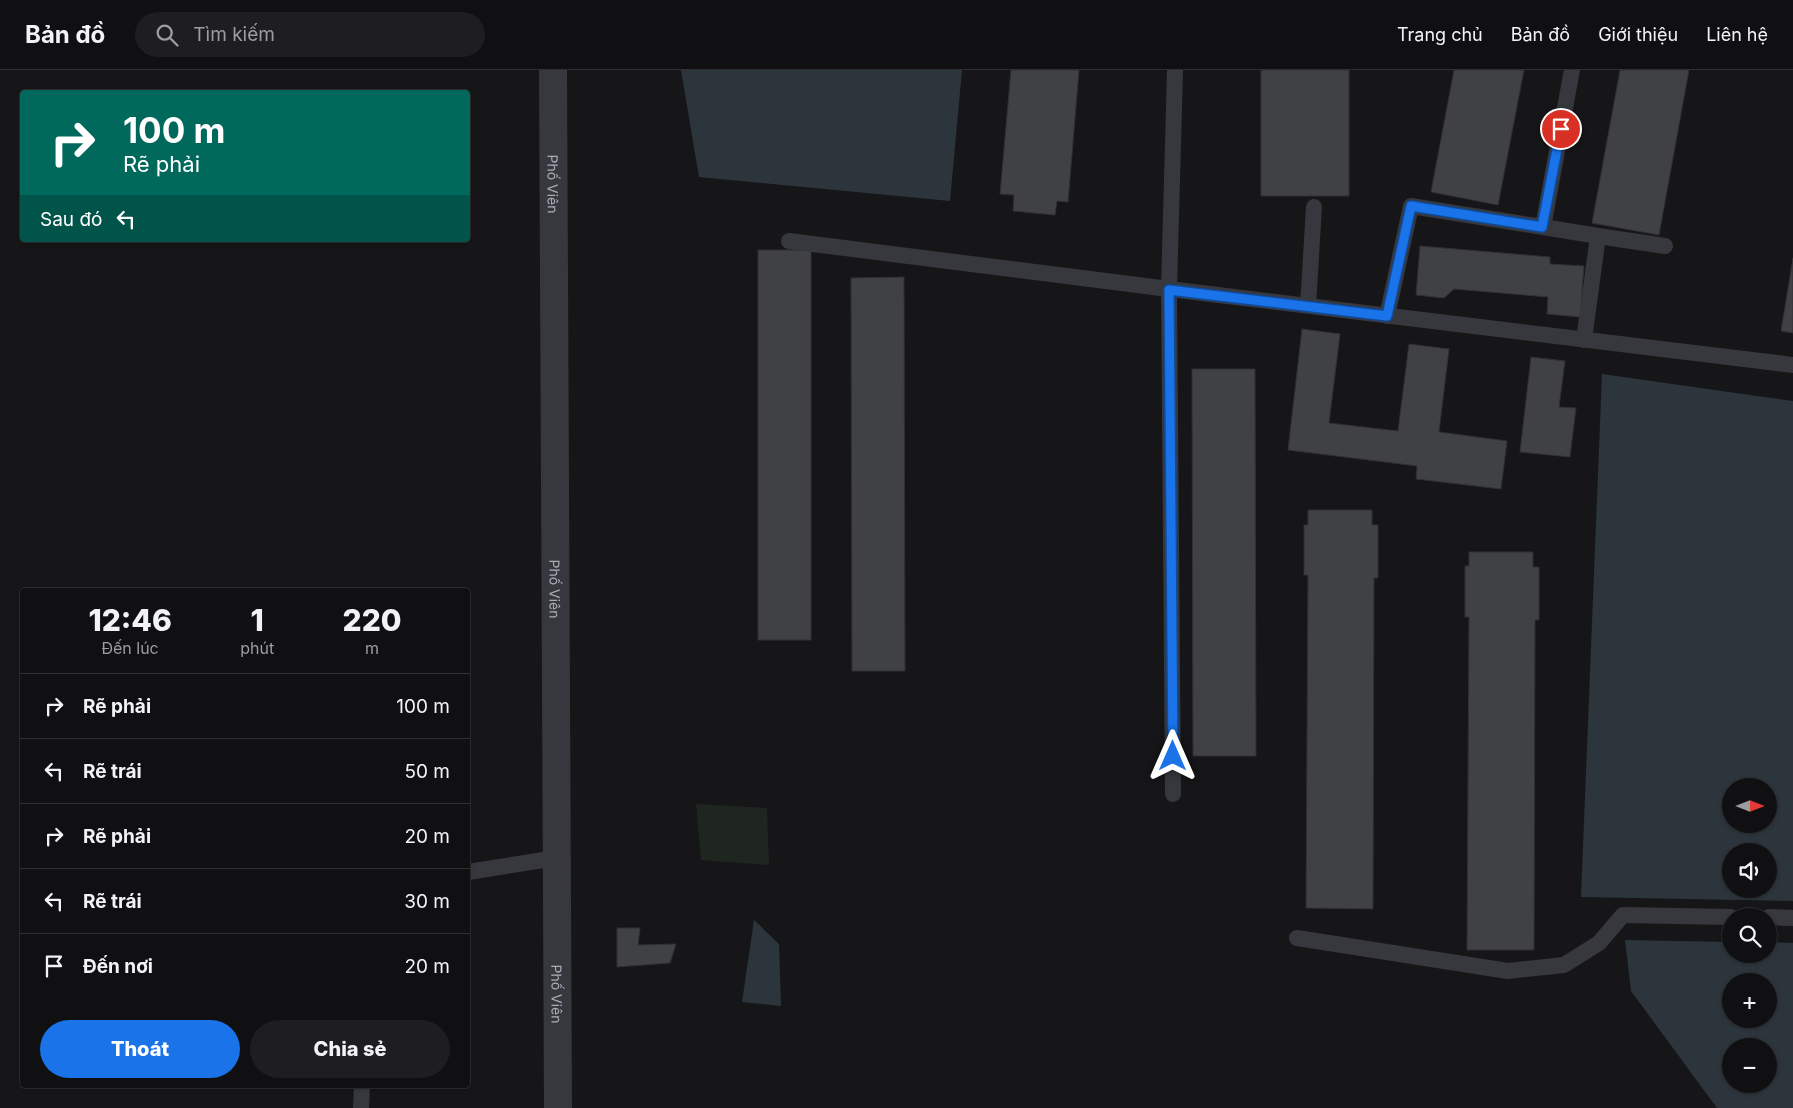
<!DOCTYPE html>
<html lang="vi">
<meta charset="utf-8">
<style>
body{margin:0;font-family:Inter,sans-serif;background:#1e1e20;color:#f1f3f6;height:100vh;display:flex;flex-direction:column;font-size:19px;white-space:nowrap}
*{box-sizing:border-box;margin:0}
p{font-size:16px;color:#9c9d9f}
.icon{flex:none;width:28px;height:28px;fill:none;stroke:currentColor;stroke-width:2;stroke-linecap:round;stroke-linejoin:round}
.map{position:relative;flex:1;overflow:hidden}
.drawer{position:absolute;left:20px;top:518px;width:450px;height:500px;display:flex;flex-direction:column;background:#101012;border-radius:5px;box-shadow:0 1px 4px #0004,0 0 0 1px #303032}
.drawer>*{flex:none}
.banner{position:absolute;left:20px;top:20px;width:450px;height:152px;border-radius:5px;box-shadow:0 1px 4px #0004,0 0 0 1px #303032;background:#00695c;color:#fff;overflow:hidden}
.needle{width:32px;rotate:90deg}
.fabs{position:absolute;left:1722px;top:708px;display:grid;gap:10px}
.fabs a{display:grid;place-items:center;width:55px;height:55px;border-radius:50%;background:#101012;box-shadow:0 1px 4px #0004,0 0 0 1px #303032;font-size:25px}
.pin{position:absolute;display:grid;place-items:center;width:42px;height:42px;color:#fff;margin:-21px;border:2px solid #fff;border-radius:50%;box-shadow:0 1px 5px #0007}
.me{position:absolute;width:55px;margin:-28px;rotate:0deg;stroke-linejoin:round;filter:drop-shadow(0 0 4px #0008)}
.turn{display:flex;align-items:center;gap:18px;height:105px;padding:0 20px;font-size:22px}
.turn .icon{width:65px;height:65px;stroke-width:2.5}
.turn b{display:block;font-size:35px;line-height:42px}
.then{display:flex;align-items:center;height:48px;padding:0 20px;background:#0003;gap:10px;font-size:19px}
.eta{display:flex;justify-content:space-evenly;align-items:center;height:85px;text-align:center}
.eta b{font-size:30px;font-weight:800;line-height:35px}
.cta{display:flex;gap:10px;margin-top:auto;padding:10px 20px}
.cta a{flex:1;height:58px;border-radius:30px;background:#1a73e8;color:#fff;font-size:20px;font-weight:800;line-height:58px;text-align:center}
.cta a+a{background:#1e1e20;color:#f1f3f6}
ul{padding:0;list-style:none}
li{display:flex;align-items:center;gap:15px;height:65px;padding:0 20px;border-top:1px solid #303032}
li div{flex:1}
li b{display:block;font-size:19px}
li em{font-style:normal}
header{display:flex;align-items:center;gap:30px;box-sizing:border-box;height:70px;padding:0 25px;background:#101012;border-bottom:1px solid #303032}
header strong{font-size:24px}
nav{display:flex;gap:28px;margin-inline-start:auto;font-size:18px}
.search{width:350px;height:45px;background:#1e1e20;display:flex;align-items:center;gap:12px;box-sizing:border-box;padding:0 18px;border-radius:28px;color:#9c9d9f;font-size:19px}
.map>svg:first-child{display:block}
.green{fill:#1e261f}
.water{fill:#2c353c;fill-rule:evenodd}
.building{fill:#404145;stroke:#303034}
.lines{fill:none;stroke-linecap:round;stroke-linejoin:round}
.service{stroke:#37383d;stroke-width:16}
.tertiary{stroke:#37383d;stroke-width:28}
.route-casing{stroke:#114b97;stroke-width:12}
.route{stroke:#1a73e8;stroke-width:9}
.labels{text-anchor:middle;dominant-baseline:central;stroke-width:5;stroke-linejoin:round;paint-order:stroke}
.street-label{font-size:14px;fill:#a8adb8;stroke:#111113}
</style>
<header>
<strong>Bản đồ</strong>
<div class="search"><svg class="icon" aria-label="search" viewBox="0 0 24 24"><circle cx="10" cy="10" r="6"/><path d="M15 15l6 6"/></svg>Tìm kiếm</div>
<nav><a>Trang chủ</a><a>Bản đồ</a><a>Giới thiệu</a><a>Liên hệ</a></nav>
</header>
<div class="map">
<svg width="1793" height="1038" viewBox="0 0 1793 1038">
<rect width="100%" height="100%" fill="#161618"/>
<path class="green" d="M696 734 767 738 769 795 701 790Z"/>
<path class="water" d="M681 0H962L950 131 699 107Z
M1602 304 1793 331V831L1581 827ZM1731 716H1769V754H1731ZM1731 781H1769V819H1731Z
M754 850 779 874 781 936 742 932Z
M1625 870 1731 872V884H1769V872L1793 873V1038H1717L1631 921ZM1731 911H1769V949H1731ZM1731 976H1769V1014H1731Z"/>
<path class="building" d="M1011 0H1079L1068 132 1057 131 1055 145 1013 141 1014 125 1000 124Z
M1261 0H1349V126H1261Z
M1454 0H1524L1498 135 1431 122Z
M1620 0H1689L1659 165 1592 153Z
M1420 176 1550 187V194L1584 196 1580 247 1547 244 1548 227 1454 219 1444 228 1416 225Z
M758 180H811V570H758Z
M1793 188V263L1781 261Z
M904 207 905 601H852L851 208Z
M1302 259 1340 264 1329 353 1398 361 1409 274 1449 279 1439 362 1507 371 1501 419 1416 409 1417 396 1288 380Z
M1531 287 1565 291 1559 337 1576 338 1570 387 1520 382Z
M1192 299H1255L1256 686H1193Z
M1308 440H1372V455H1378V508H1374L1373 839 1306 838 1308 505H1304V455H1308Z
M1469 482H1533V497H1539V550H1535L1534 880H1467L1469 547H1465V496H1469Z
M617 858H640L638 875 676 874 670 893 617 897Z"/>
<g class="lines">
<path class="service" d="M1572 0 1543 157 1598 166 1584 270
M1598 166 1665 176
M789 171 1169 219 1793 295
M1308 236 1314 137
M1387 246 1411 136 1543 157
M1173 724 1169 219 1175 0
M468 802 556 788
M1769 847 1793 848
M1297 868 1508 901 1564 895 1599 873 1623 845 1731 847
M361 1038 362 1015"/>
<path class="tertiary" id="s1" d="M553 0 558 1038"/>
</g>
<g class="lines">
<defs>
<path id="route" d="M1173 686 1169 220 1387 246 1411 136 1542 157 1561 59"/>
</defs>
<use href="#route" class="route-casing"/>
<use href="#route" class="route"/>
</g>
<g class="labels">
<g class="street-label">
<text stroke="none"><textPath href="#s1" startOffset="114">Phố Viên</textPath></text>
<text stroke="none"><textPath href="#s1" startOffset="519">Phố Viên</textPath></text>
<text stroke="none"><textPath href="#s1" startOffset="924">Phố Viên</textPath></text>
</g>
</g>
</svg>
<div class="fabs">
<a><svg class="needle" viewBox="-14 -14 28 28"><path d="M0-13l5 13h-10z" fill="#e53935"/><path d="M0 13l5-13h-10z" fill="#9c9d9f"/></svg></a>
<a><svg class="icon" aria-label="sound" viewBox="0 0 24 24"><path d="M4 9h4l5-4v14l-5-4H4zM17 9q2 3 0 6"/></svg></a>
<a><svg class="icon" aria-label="search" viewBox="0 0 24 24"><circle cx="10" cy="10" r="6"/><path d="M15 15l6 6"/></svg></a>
<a>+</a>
<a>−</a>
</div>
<div class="pin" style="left:1561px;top:59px;background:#d93025"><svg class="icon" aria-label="arrive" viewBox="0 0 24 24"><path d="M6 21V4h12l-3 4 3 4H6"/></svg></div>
<svg class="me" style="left:1173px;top:686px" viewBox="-20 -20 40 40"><path d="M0-17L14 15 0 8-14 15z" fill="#1a73e8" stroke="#fff" stroke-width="4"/></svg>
<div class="banner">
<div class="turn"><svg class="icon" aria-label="right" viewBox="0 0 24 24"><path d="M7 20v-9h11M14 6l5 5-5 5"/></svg><div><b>100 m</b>Rẽ phải</div></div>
<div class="then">Sau đó<svg class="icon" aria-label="left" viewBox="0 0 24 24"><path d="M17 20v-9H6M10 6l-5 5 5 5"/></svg></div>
</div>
<section class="drawer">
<div class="eta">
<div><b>12:46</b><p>Đến lúc</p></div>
<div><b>1</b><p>phút</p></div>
<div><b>220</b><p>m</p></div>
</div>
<ul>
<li><svg class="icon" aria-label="right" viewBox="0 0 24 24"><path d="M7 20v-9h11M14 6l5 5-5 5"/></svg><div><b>Rẽ phải</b></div><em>100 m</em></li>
<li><svg class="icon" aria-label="left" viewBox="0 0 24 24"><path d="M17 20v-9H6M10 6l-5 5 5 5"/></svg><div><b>Rẽ trái</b></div><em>50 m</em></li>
<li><svg class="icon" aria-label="right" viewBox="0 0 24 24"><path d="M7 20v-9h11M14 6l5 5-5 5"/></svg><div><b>Rẽ phải</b></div><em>20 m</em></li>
<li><svg class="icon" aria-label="left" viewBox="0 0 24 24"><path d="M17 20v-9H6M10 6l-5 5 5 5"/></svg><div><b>Rẽ trái</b></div><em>30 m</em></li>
<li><svg class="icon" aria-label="arrive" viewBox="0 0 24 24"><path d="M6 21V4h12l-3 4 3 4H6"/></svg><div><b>Đến nơi</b></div><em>20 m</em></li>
</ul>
<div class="cta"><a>Thoát</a><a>Chia sẻ</a></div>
</section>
</div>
